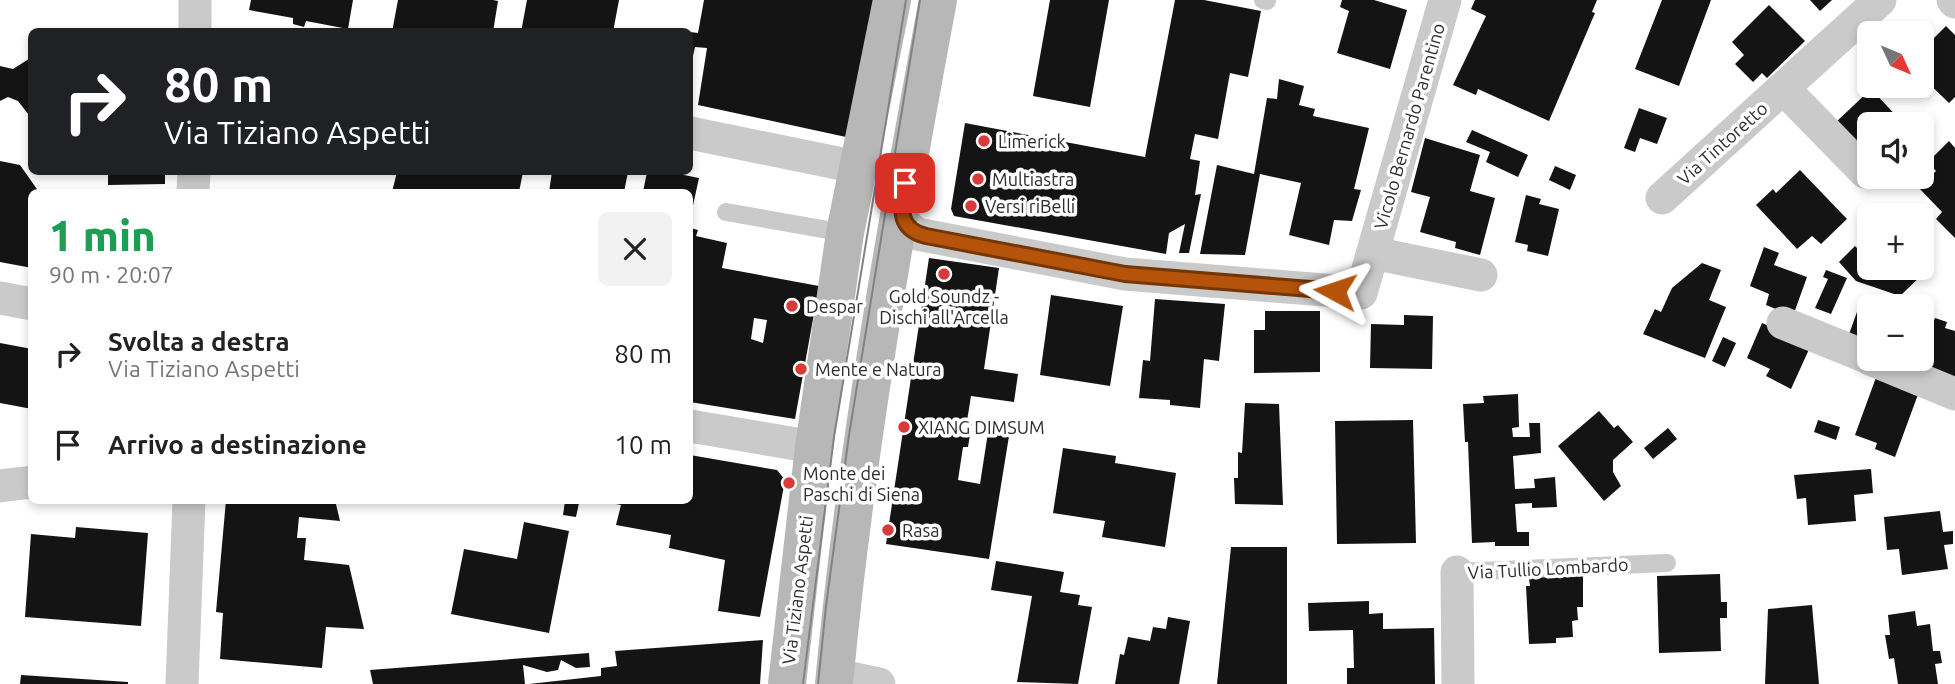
<!DOCTYPE html>
<html lang="it">
<meta charset="utf-8">
<style>
body{margin:0;font-family:Ubuntu,sans-serif;background:#f2f2f2;color:#222;height:100vh;display:flex;flex-direction:column;font-size:26px;white-space:nowrap}
*{box-sizing:border-box;margin:0}
p{font-size:23px;color:#767676}
.icon{flex:none;width:38px;height:38px;fill:none;stroke:currentColor;stroke-width:2;stroke-linecap:round;stroke-linejoin:round}
.map{position:relative;flex:1;overflow:hidden}
.drawer{position:absolute;left:28px;top:189px;width:665px;height:315px;display:flex;flex-direction:column;background:#fff;border-radius:10px;box-shadow:0 4px 10px #0003}
.drawer>*{flex:none}
.guide{position:absolute;left:28px;top:28px;width:665px;height:147px;border-radius:10px;box-shadow:0 4px 10px #0003;background:#202124;color:#fff;overflow:hidden}
.needle{width:46px;rotate:134deg}
.controls{position:absolute;left:1857px;top:21px;display:grid;gap:14px}
.controls a{display:grid;place-items:center;width:77px;height:77px;border-radius:10px;background:#fff;box-shadow:0 4px 10px #0003;font-size:35px}
.pin{position:absolute;display:grid;place-items:center;width:60px;height:60px;color:#fff;margin:-30px;border-radius:14px;box-shadow:0 4px 10px #0006}
.me{position:absolute;width:77px;margin:-38px;rotate:275deg;stroke-linejoin:round;filter:drop-shadow(0 0 5px #0008)}
.turn{display:flex;align-items:center;gap:24px;height:147px;padding:0 21px;font-size:32px}
.turn .icon{width:91px;height:91px;stroke-width:2.5}
.turn b{display:block;font-size:49px;line-height:60px}
.round{display:grid;place-items:center;flex:none;width:74px;height:74px;border-radius:10px;background:#f2f2f2}
.headline{display:flex;align-items:center;justify-content:space-between;height:119px;padding:0 21px}
h1{font-size:42px;font-weight:800;line-height:52px;color:#1e9e55}
ul{padding:0;list-style:none}
li{display:flex;align-items:center;gap:21px;height:91px;padding:0 21px}
li div{flex:1}
li b{display:block;font-size:26px}
li em{font-style:normal}
.map>svg:first-child{display:block}
.building{fill:#141414;fill-rule:evenodd}
.lines{fill:none;stroke-linecap:round;stroke-linejoin:round}
.lane{stroke:#cacaca;stroke-width:18}
.street{stroke:#cacaca;stroke-width:33}
.secondary{stroke:#b7b7b7;stroke-width:38}
.tram{stroke:#828282;stroke-width:2}
.route-casing{stroke:#753606;stroke-width:18}
.route{stroke:#b45309;stroke-width:12}
.poi-dot{fill:#d93a3a;stroke:#fff;stroke-width:2.5}
.labels{text-anchor:middle;dominant-baseline:central;stroke-width:7;stroke-linejoin:round;paint-order:stroke}
.street-label{font-size:18px;fill:#2d2d2d;stroke:#fff}
.poi-label{font-size:18px;fill:#2d2d2d;stroke:#fff;text-anchor:start}
</style>
<div class="map">
<svg width="1955" height="684" viewBox="0 0 1955 684">
<rect width="100%" height="100%" fill="#fff"/>
<path class="building" d="M251 0H353L348 29 306 21 304 27 293 24V18L249 10Z
M398 0H493L498 1 493 32H392Z
M527 0H619L613 32H521Z
M704 0H878L846 137 698 105 707 48 695 47 690 69V32L698 33Z
M1050 0H1109L1090 107 1033 96Z
M1175 0H1204L1261 11 1248 77 1230 73 1218 139 1195 134 1190 159 1200 161 1195 195 1201 194 1189 253H1179L1185 224 1169 233 1166 254 954 216 951 209 965 123 1145 157Z
M1342 0H1374L1407 10 1390 69 1337 53 1349 11 1340 7Z
M1475 0H1597L1592 12 1595 13 1549 121 1478 89 1476 95 1453 85 1486 16 1471 9Z
M1662 0H1711L1679 86 1635 69Z
M1810 0H1832L1820 11Z
M1769 5 1805 41 1767 78 1762 73 1753 82 1735 64 1744 55 1732 42Z
M1946 26 1955 35V97L1949 103 1922 77V47L1923 49Z
M32 57V119L18 101 8 97 0 101V66L13 69Z
M1279 79 1304 86 1299 105 1315 109 1313 116 1369 128 1354 189 1361 190 1352 221 1334 220 1329 245 1289 235 1301 183 1260 174 1245 255 1200 254 1217 165 1254 174 1267 98 1277 99Z
M1871 89 1904 124H1869V158L1836 122Z
M1639 108 1667 118 1657 144 1640 138 1635 152 1624 148Z
M1472 130 1528 155 1518 177 1486 162 1490 152 1466 142Z
M1425 138 1480 155 1470 191 1495 198 1480 255 1455 248 1456 242 1420 232 1430 197 1411 192Z
M1949 141 1955 148V238L1936 219 1942 212 1919 188 1936 171 1928 162Z
M0 161 20 165 39 192H32V268L0 262Z
M1555 166 1576 175 1570 190 1549 180Z
M1800 170 1847 219 1821 244 1812 236 1797 249 1756 205 1773 189 1776 193Z
M108 172H165V184L108 185Z
M397 172H523L519 192H392Z
M552 172H628L624 192H549Z
M647 172H669L699 178 692 210H690V192H643Z
M1526 195 1541 199 1539 204 1559 209 1548 256 1527 251 1528 245 1515 242Z
M690 228 698 230 696 236 727 243 722 268 819 286 795 419 690 402ZM754 318 767 320 763 343 751 339Z
M1869 242V268H1923L1926 271 1900 296 1856 281 1839 262 1855 246 1860 251Z
M1764 247 1779 253 1774 265 1807 277 1793 316 1766 305 1769 294 1750 286Z
M929 258 999 268 984 369 1018 374 1014 402 971 396 967 421 972 422 968 447H963L958 480 980 484 989 426 1010 430 989 559 886 544Z
M1702 263 1721 270 1709 300 1726 307 1705 358 1643 334 1655 309 1661 312 1672 288Z
M1826 270 1847 278 1831 314 1815 308 1828 279 1823 277Z
M1051 295 1123 306 1110 386 1040 375Z
M1155 299 1225 304 1219 361 1204 359 1200 408 1170 405V400L1139 398 1143 360 1150 361Z
M1265 311H1320V372L1254 373V330H1265Z
M1857 312 1869 316V345L1848 337Z
M1404 315 1433 316 1432 369 1370 368 1371 324 1404 325Z
M1935 318 1947 322 1945 328 1955 331V380L1903 359H1922V319L1933 323Z
M1762 323 1811 345 1791 389 1766 376 1770 369 1747 358Z
M1723 337 1736 343 1725 367 1712 361Z
M0 343 32 349V409L0 403Z
M1878 372 1920 389 1895 457 1875 449 1877 443 1855 435Z
M1518 394 1519 427 1512 428 1513 437H1530L1529 423H1540L1541 453 1513 456 1515 489 1535 488 1534 479 1555 477 1557 507 1532 508V503L1515 504 1517 532H1529V546H1495V542L1472 543 1468 442H1465L1463 404 1484 403 1483 396Z
M1245 403 1279 404 1283 505 1235 504 1234 478H1238V452L1242 453Z
M1599 411 1614 428 1618 425 1633 442 1613 460V472L1621 486 1604 501 1558 446Z
M1413 420 1416 543 1337 544 1335 421Z
M1818 420 1840 427 1836 440 1814 432Z
M1668 428 1677 439 1653 459 1644 448Z
M1063 448 1116 456 1115 463 1176 473 1165 547 1102 537 1105 521 1053 513Z
M690 455 777 470 785 480 760 617 718 611 725 560 669 548 671 535 616 525 621 505 606 502 690 500Z
M1871 469 1873 493 1854 495 1856 521 1808 525 1806 498 1797 499 1794 475Z
M226 500H335L340 521 299 517 297 538H306L304 560 349 565 364 629 326 627 322 668 220 659 223 613 216 612Z
M565 501 579 503 576 517 563 515Z
M1940 511 1943 532 1953 531V544L1944 545 1948 569 1902 575 1899 549 1887 550 1884 517Z
M524 522 569 531 549 633 451 614 464 549 517 559Z
M76 527 148 533 141 626 25 617 31 534 75 538Z
M1231 547H1287V684H1217Z
M996 561 1064 572 1060 592 1080 595 1078 605 1092 607 1078 684 1017 682 1032 596 991 590Z
M1553 571V577L1583 576V607H1577L1578 620 1572 621 1573 637 1556 638V643L1529 644 1526 586H1530L1528 572Z
M1720 574 1721 602H1727V618H1720L1721 651 1659 653 1657 576Z
M1369 601V614L1383 613V629L1434 628 1435 684H1347V668H1354L1353 630 1309 631 1308 603Z
M1812 605 1819 684H1765L1768 609Z
M1915 611 1917 626 1930 624 1933 651H1940L1942 663 1935 664 1938 684H1898L1894 658 1889 659 1885 635H1890L1888 615Z
M1168 617 1190 621 1179 684H1115L1120 654 1124 655 1128 637 1150 641 1153 627 1166 629Z
M763 640 760 684H529L601 676V668L617 666 615 651Z
M589 653 590 667 576 668 561 660 558 670 547 672 523 665 525 684H373L370 670Z
M21 675 128 682V684H20Z"/>
<g class="lines">
<path class="lane" d="M1263 0 1267 1
M726 212 845 233
M1457 572 1667 563"/>
<path class="street" d="M195 0V32
M1953 0 1955 2
M1783 88 1865 172
M690 133 847 165 855 178
M193 192 194 172
M1662 198 1880 0
M901 210 906 225 917 234 1125 274 1361 293 1445 0
M1373 253 1481 275
M0 298 32 304
M1783 323 1869 358
M1870 359 1955 394
M690 426 814 447
M0 486 32 482
M1457 572 1458 684
M835 675 879 684
M182 684 189 500"/>
<path class="secondary" d="M787 684 814 447 845 233 892 0
M834 684C855 456 896 225 938 0"/>
<path class="tram" d="M803 684 834 437 906 0
M818 684 826 606 849 435 920 0"/>
</g>
<g class="lines">
<defs>
<path id="route" d="M905 183C901 208 897 229 926 236L1125 274 1335 291"/>
</defs>
<use href="#route" class="route-casing"/>
<use href="#route" class="route"/>
</g>
<g class="poi-dot">
<circle cx="984" cy="141" r="7"/>
<circle cx="978" cy="179" r="7"/>
<circle cx="971" cy="206" r="7"/>
<circle cx="944" cy="274" r="7"/>
<circle cx="792" cy="306" r="7"/>
<circle cx="801" cy="369" r="7"/>
<circle cx="904" cy="427" r="7"/>
<circle cx="789" cy="483" r="7"/>
<circle cx="888" cy="530" r="7"/>
</g>
<g class="labels">
<g class="street-label">
<text transform="translate(1409 126) rotate(-74)">Vicolo Bernardo Parentino</text>
<text transform="translate(1722 143) rotate(-42)">Via Tintoretto</text>
<text transform="translate(1548 568) rotate(-3)">Via Tullio Lombardo</text>
<text transform="translate(797 590) rotate(-83)">Via Tiziano Aspetti</text>
</g>
<g class="poi-label">
<text x="998" y="141">Limerick</text>
<text x="992" y="179">Multiastra</text>
<text x="985" y="206">Versi riBelli</text>
<text x="944" y="296" text-anchor="middle">Gold Soundz -<tspan x="944" dy="21">Dischi all'Arcella</tspan></text>
<text x="806" y="306">Despar</text>
<text x="815" y="369">Mente e Natura</text>
<text x="918" y="427">XIANG DIMSUM</text>
<text x="803" y="473">Monte dei<tspan x="803" dy="21">Paschi di Siena</tspan></text>
<text x="902" y="530">Rasa</text>
</g>
</g>
</svg>
<div class="controls">
<a><svg class="needle" viewBox="-14 -14 28 28"><path d="M0-13l5 13h-10z" fill="#e53935"/><path d="M0 13l5-13h-10z" fill="#767676"/></svg></a>
<a><svg class="icon" aria-label="sound" viewBox="0 0 24 24"><path d="M4 9h4l5-4v14l-5-4H4zM17 9q2 3 0 6"/></svg></a>
<a>+</a>
<a>−</a>
</div>
<div class="pin" style="left:905px;top:183px;background:#d93025"><svg class="icon" aria-label="arrive" viewBox="0 0 24 24"><path d="M6 21V4h12l-3 4 3 4H6"/></svg></div>
<svg class="me" style="left:1335px;top:291px" viewBox="-20 -20 40 40"><path d="M0-17L14 15 0 8-14 15z" fill="#b45309" stroke="#fff" stroke-width="4"/></svg>
<div class="guide">
<div class="turn"><svg class="icon" aria-label="right" viewBox="0 0 24 24"><path d="M7 20v-9h11M14 6l5 5-5 5"/></svg><div><b>80 m</b>Via Tiziano Aspetti</div></div>
</div>
<section class="drawer">
<div class="headline"><div><h1>1 min</h1><p>90 m · 20:07</p></div><a class="round"><svg class="icon" aria-label="close" viewBox="0 0 24 24"><path d="M6 6l12 12M18 6L6 18"/></svg></a></div>
<ul>
<li><svg class="icon" aria-label="right" viewBox="0 0 24 24"><path d="M7 20v-9h11M14 6l5 5-5 5"/></svg><div><b>Svolta a destra</b><p>Via Tiziano Aspetti</p></div><em>80 m</em></li>
<li><svg class="icon" aria-label="arrive" viewBox="0 0 24 24"><path d="M6 21V4h12l-3 4 3 4H6"/></svg><div><b>Arrivo a destinazione</b></div><em>10 m</em></li>
</ul>
</section>
</div>
